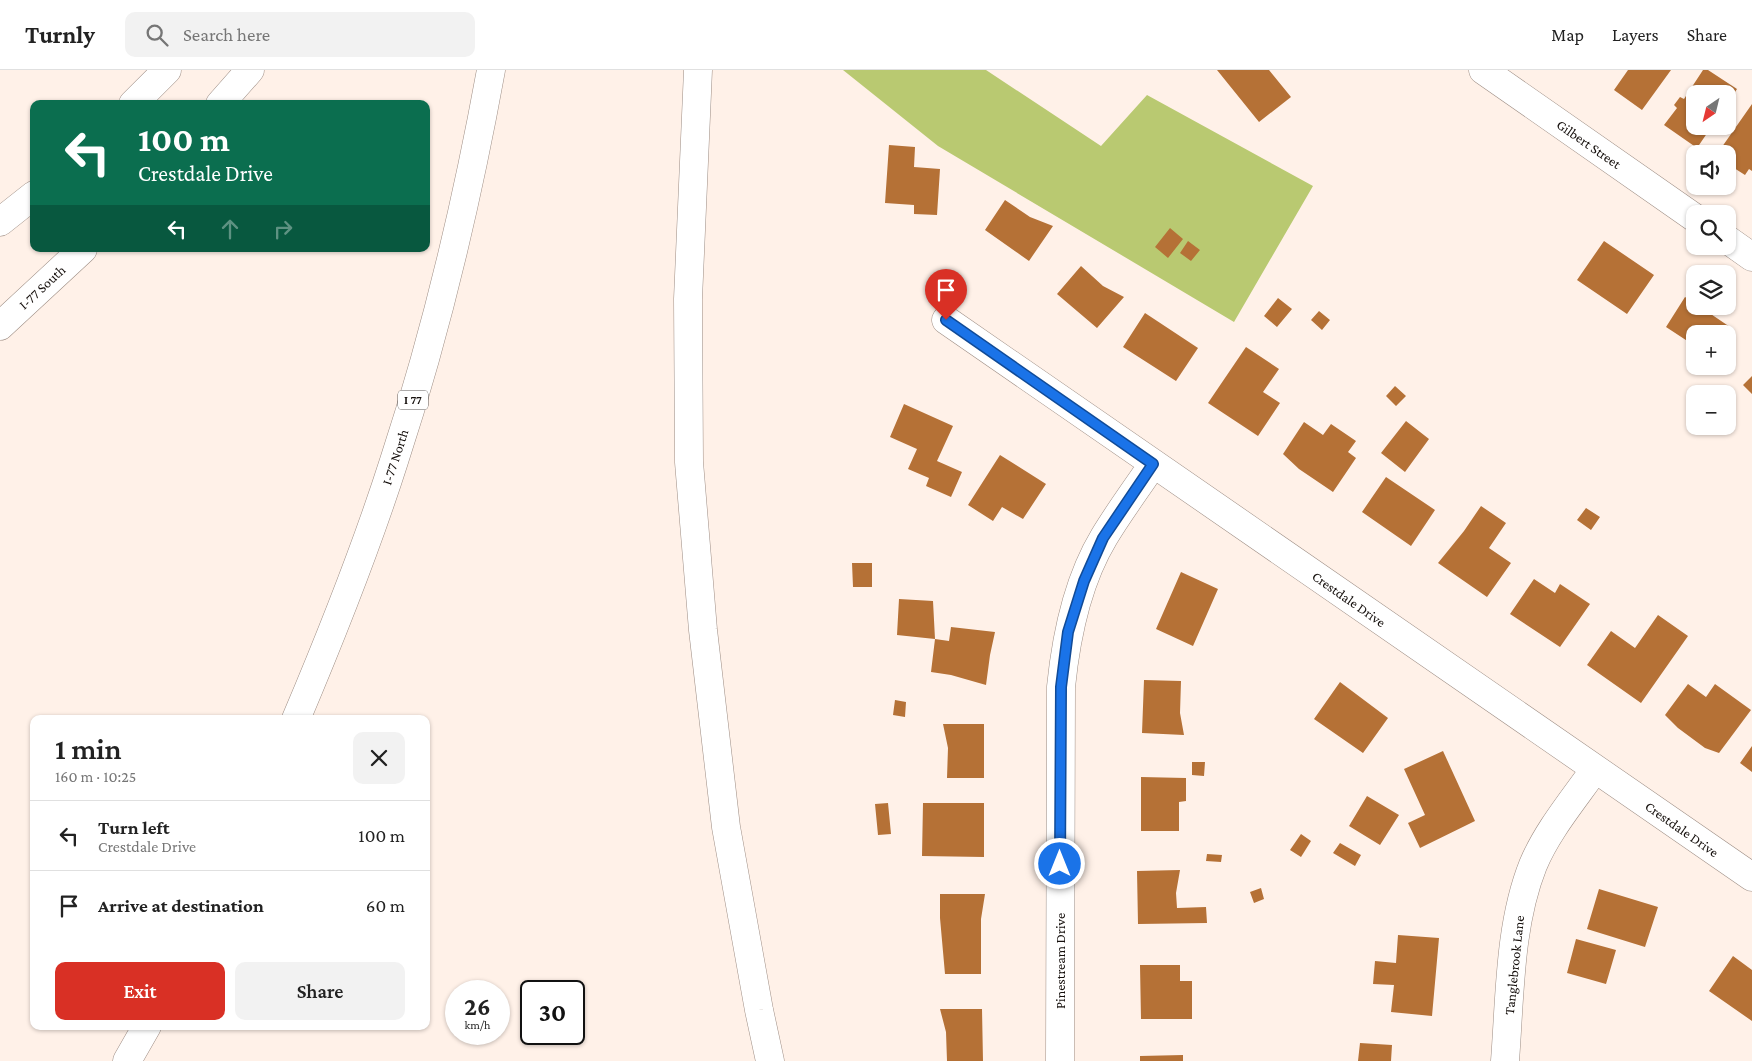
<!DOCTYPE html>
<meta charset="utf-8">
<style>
body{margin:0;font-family:"Crimson Pro",serif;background:#f2f2f2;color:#222;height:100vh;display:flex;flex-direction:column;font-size:19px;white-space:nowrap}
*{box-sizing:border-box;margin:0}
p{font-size:16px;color:#767676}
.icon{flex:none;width:28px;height:28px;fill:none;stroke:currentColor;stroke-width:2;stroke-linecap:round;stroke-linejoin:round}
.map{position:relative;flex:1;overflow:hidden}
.details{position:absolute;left:30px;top:645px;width:400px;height:315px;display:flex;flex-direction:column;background:#fff;border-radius:10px;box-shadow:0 1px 4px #0004}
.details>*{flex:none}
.guide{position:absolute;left:30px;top:30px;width:400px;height:152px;border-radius:10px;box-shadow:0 1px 4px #0004;background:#0b6e4f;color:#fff;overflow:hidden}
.needle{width:32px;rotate:215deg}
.buttons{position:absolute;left:1686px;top:15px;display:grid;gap:10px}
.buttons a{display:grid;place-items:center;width:50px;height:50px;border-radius:10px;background:#fff;box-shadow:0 1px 4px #0004;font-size:25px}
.speed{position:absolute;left:445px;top:910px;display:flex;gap:10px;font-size:25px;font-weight:700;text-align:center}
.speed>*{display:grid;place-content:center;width:65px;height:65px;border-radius:50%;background:#fff;box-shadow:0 1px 4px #0004;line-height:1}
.speed small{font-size:12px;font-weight:400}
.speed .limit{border:2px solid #111;border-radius:8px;background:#fff;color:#111}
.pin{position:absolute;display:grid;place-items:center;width:42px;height:42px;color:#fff;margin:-51px -21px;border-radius:50% 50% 50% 0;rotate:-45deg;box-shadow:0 0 5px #0007}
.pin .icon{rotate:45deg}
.me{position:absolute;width:55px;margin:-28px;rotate:0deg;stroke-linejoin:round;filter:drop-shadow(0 0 4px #0008)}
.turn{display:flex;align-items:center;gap:18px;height:105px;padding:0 25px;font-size:22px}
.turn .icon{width:65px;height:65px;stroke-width:2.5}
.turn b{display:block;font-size:35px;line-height:42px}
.lanes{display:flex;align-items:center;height:48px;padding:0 25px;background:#0003;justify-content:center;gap:25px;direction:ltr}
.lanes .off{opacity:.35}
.round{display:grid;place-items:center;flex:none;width:52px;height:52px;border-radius:10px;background:#f2f2f2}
.summary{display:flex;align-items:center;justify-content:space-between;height:85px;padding:0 25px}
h1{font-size:30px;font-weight:600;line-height:38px}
.primary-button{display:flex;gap:10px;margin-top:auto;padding:10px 25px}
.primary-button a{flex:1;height:58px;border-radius:10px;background:#d93025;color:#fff;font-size:20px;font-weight:600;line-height:58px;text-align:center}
.primary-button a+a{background:#f2f2f2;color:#222}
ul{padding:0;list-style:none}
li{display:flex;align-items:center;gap:15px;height:70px;padding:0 25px;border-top:1px solid #e0e0e0}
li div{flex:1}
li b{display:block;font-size:19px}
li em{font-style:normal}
header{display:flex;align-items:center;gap:30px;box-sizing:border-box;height:70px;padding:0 25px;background:#fff;border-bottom:1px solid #e0e0e0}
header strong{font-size:24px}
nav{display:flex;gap:28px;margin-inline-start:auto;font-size:18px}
.search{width:350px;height:45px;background:#f2f2f2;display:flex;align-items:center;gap:12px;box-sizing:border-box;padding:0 18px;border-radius:10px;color:#767676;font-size:19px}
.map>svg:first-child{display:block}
.forest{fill:#b9c971}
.building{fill:#b57136}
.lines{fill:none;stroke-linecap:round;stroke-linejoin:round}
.minor-casing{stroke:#9d8d84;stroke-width:29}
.motorway-casing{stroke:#9d8d84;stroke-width:29}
.minor{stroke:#fff;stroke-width:28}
.motorway{stroke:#fff;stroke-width:28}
.route-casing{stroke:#114b97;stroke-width:12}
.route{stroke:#1a73e8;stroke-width:9}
.labels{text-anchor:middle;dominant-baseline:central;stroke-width:4.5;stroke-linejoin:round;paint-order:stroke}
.shield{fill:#fff;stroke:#5b5755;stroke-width:1}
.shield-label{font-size:12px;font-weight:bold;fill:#150f0c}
.street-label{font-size:14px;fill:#150f0c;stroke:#fff}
</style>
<header>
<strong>Turnly</strong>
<div class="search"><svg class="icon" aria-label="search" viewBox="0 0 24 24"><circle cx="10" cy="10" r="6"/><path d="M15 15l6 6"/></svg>Search here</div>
<nav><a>Map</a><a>Layers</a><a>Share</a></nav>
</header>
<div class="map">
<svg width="1752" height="991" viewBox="0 0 1752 991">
<rect width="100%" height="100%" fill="#fff1e8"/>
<path class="forest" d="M843 0H986L1101 76 1147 25 1313 116 1234 252 938 76Z"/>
<path class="building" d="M1217 0H1269L1291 27 1259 52Z
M1628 0H1671L1642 40 1614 20Z
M1703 0H1708L1737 19 1728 33V24H1695V56H1712L1697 78 1664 55 1677 38 1674 35 1680 27 1684 29Z
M1752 34V101L1749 99 1745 105 1734 98 1730 104 1728 102V84H1717Z
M889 75 915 77 914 97 940 99 937 145 914 144V135L885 133Z
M1005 130 1030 147 1053 156 1029 191 985 160Z
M1170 158 1183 169 1168 188 1155 177Z
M1188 171 1200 180 1191 191 1180 183Z
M1604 171 1654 205 1627 244 1577 210Z
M1081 196 1103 216 1124 227 1097 258 1057 224Z
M1685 227 1695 233V236H1699L1730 257 1726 264H1695V276L1666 257Z
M1278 228 1292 239 1277 257 1264 246Z
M1319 241 1330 250 1322 260 1311 250Z
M1145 243 1198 278 1176 311 1123 277Z
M1246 277 1279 299 1263 322 1280 333 1258 366 1208 333Z
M1752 306V324L1743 315Z
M1395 316 1406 326 1396 336 1386 326Z
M904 334 953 356 937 391 962 402 951 427 926 416 929 408 908 399 917 379 890 367Z
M1406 351 1429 369 1405 402 1381 383Z
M1304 352 1323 365 1331 354 1356 371 1348 382 1356 388 1333 422 1299 399 1283 384Z
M1000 385 1046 414 1023 449 1002 437 993 451 968 435Z
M1386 407 1435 440 1411 476 1362 442Z
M1481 436 1506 453 1489 478 1511 493 1487 527 1438 493 1464 461Z
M1586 438 1600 447 1591 460 1577 450Z
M852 493H872V517H853Z
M1181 502 1218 519 1193 576 1156 559Z
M1534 509 1555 523 1560 514 1590 534 1560 577 1510 544Z
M899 529 933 531 935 569 897 565Z
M1658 545 1688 566 1641 633 1587 595 1611 561 1635 578Z
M951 557 995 562 990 585 986 615 951 605 931 602 935 569 949 571Z
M1144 610 1181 611 1180 643 1184 665 1142 663Z
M1340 612 1388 648 1363 683 1314 649Z
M1688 614 1706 627 1715 614 1751 640 1719 683 1705 678 1678 658 1665 645Z
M895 630 906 632 905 647 893 645Z
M943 654H984V708H947L948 678Z
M1752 676V702L1740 693Z
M1443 681 1475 751 1420 778 1408 753 1425 745 1404 699Z
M1192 692H1205L1204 706 1192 705Z
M1141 707 1186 708V731L1179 732V761H1141Z
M1367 726 1399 745 1380 775 1349 756Z
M888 733 891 764 878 765 875 734Z
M923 733H984V787L922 786Z
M1301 764 1311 771 1301 787 1290 780Z
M1340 773 1361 785 1355 796 1333 783Z
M1207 784 1222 785 1221 792 1206 791Z
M1180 800 1176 823 1177 838 1206 837 1207 853 1138 854 1137 801Z
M1261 818 1264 829 1254 833 1250 822Z
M1599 819 1658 837 1645 877 1587 859Z
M940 824H985L981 849V904H945L940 848Z
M1398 865 1439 868 1432 946 1391 942 1394 915 1373 914 1375 891 1396 893Z
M1576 869 1616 880 1606 914 1567 903Z
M1733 886 1752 900V951L1709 921Z
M1140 895H1180V911H1192V949H1141Z
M940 939H982L983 991H947L946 962Z
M1360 973 1392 975 1391 991H1358Z
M1183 985V991H1140V986Z"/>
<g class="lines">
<defs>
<path id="minor" d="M1483 0 1695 148
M1728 170 1752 187
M946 250 1752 807
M1060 991 1061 617C1066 567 1078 510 1104 467 1119 442 1137 418 1153 394
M1505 991C1510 927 1509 855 1533 795 1547 761 1574 729 1595 699"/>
<path id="motorway" d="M698 0 688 229 689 392 703 560 726 757 759 940 770 991
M133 34 167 0
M220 34 250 0
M0 152 34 125
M0 256 83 179
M296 649C332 564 366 479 394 391 436 263 467 132 491 0
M127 991 147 956"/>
</defs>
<use href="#minor" class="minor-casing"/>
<use href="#motorway" class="motorway-casing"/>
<use href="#minor" class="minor"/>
<use href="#motorway" class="motorway"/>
</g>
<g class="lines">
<defs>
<path id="route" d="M946 250 1153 394 1103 468 1084 511 1068 562 1061 617 1060 794"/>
</defs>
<use href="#route" class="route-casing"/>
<use href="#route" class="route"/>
</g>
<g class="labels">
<rect class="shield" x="398" y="320.5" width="30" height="19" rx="4"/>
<g class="shield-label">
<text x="413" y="330">I 77</text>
</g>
<g class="street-label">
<text transform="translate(1589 74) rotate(35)">Gilbert Street</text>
<text transform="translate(42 217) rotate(-43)">I-77 South</text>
<text transform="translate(395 387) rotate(-72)">I-77 North</text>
<text transform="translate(1349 529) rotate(35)">Crestdale Drive</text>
<text transform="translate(1682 759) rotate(35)">Crestdale Drive</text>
<text transform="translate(1060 891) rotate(-90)">Pinestream Drive</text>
<text transform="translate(1514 895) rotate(-84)">Tanglebrook Lane</text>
</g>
</g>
</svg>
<div class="buttons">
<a><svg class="needle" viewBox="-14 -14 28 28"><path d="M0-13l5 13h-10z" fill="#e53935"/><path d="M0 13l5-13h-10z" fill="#767676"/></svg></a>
<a><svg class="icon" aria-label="sound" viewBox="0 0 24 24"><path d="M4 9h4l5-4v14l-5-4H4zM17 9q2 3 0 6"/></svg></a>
<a><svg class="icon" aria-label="search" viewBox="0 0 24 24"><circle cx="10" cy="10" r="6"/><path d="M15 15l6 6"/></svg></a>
<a><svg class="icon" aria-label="layers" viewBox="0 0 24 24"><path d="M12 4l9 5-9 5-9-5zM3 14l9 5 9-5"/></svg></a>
<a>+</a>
<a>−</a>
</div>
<div class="speed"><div>26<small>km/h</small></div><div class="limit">30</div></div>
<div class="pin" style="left:946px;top:250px;background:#d93025"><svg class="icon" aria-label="arrive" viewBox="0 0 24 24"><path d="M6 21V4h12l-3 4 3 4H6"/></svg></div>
<svg class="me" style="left:1060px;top:794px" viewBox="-20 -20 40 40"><circle r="17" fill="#1a73e8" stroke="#fff" stroke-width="3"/><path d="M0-11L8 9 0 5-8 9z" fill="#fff"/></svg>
<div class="guide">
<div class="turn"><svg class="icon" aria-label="left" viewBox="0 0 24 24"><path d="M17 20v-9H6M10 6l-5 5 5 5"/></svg><div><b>100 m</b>Crestdale Drive</div></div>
<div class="lanes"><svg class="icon" aria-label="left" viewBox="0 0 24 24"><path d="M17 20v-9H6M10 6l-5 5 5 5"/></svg><svg class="icon off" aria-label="ahead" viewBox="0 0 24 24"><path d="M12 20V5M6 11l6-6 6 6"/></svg><svg class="icon off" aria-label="right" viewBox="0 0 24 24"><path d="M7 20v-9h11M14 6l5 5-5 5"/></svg></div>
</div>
<section class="details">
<div class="summary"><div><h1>1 min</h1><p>160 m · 10:25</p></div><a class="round"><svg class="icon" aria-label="close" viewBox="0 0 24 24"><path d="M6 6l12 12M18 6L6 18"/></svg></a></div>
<ul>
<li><svg class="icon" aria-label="left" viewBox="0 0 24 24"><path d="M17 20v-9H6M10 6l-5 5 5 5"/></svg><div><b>Turn left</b><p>Crestdale Drive</p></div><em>100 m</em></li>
<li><svg class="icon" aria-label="arrive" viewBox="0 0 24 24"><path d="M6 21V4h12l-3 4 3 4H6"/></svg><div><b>Arrive at destination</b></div><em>60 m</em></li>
</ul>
<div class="primary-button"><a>Exit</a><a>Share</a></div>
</section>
</div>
